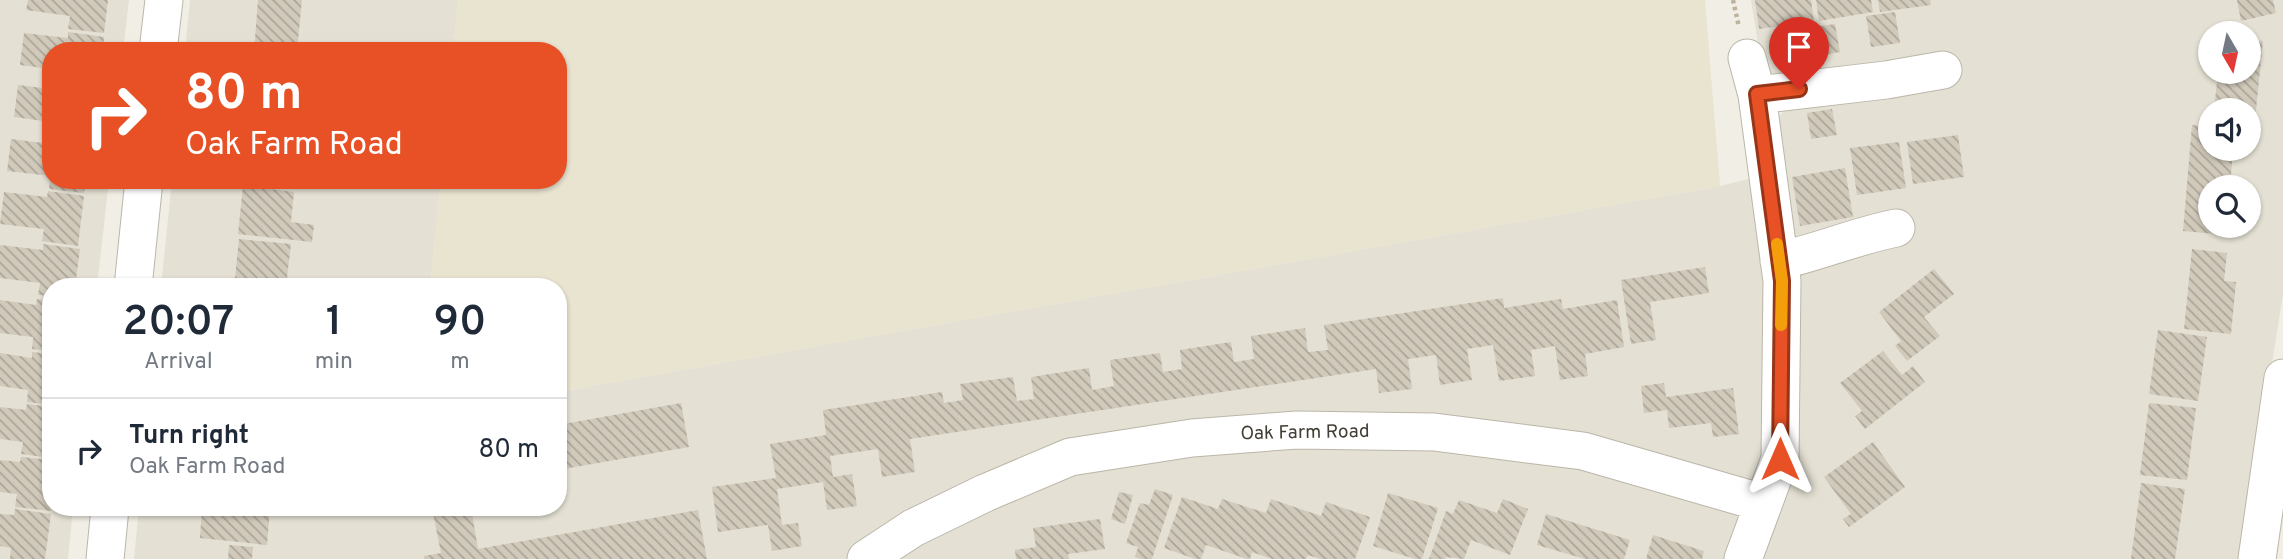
<!DOCTYPE html>
<style>
body{margin:0;font-family:Overpass,sans-serif;background:#f2f2f3;color:#1f2937;height:100vh;display:flex;flex-direction:column;font-size:26px;white-space:nowrap}
*{box-sizing:border-box;margin:0}
p{font-size:23px;color:#747a83}
.icon{flex:none;width:38px;height:38px;fill:none;stroke:currentColor;stroke-width:2;stroke-linecap:round;stroke-linejoin:round}
.map{position:relative;flex:1;overflow:hidden}
.sheet{position:absolute;left:42px;top:278px;width:525px;height:238px;display:flex;flex-direction:column;background:#fff;border-radius:28px;box-shadow:0 2px 5px #0004}
.sheet>*{flex:none}
.hud{position:absolute;left:42px;top:42px;width:525px;height:147px;border-radius:28px;box-shadow:0 2px 5px #0004;background:#e75125;color:#fff;overflow:hidden}
.needle{width:46px;rotate:171deg}
.buttons{position:absolute;left:2198px;top:21px;display:grid;gap:14px}
.buttons a{display:grid;place-items:center;width:63px;height:63px;border-radius:50%;background:#fff;box-shadow:0 2px 5px #0004;font-size:35px}
.pin{position:absolute;display:grid;place-items:center;width:60px;height:60px;color:#fff;margin:-72px -30px;border-radius:50% 50% 50% 0;rotate:-45deg;box-shadow:0 0 7px #0007}
.pin .icon{rotate:45deg}
.me{position:absolute;width:77px;margin:-38px;rotate:0deg;stroke-linejoin:round;filter:drop-shadow(0 0 5px #0008)}
.turn{display:flex;align-items:center;gap:24px;height:147px;padding:0 28px;font-size:32px}
.turn .icon{width:91px;height:91px;stroke-width:2.5}
.turn b{display:block;font-size:49px;line-height:60px}
.eta{display:flex;justify-content:space-evenly;align-items:center;height:119px;text-align:center}
.eta b{font-size:42px;font-weight:600;line-height:49px}
ul{padding:0;list-style:none}
li{display:flex;align-items:center;gap:21px;height:105px;padding:0 28px;border-top:2px solid #e0e1e3}
li div{flex:1}
li b{display:block;font-size:26px}
li em{font-style:normal}
.map>svg:first-child{display:block}
.residential{fill:#e4e0d3;fill-rule:evenodd}
.education{fill:#e9e4d0}
.building{fill:url(#building-back-hatch)}
.lines{fill:none;stroke-linecap:round;stroke-linejoin:round}
.minor-casing{stroke:#bbb6a8;stroke-width:39}
.path{stroke:#bcb39b;stroke-width:4.5;stroke-dasharray:3.5 3.5;stroke-linecap:butt}
.minor{stroke:#fff;stroke-width:37}
.route-casing{stroke:#963518;stroke-width:18}
.route{stroke:#e75125;stroke-width:12}
.slow{stroke:#f59e0b;stroke-width:12}
.labels{text-anchor:middle;dominant-baseline:central;stroke-width:5;stroke-linejoin:round;paint-order:stroke}
.street-label{font-size:19px;fill:#423e35;stroke:#fff}
</style>
<div class="map">
<svg width="2283" height="559" viewBox="0 0 2283 559">
<defs>
<pattern id="building-back-hatch" width="6" height="6" patternUnits="userSpaceOnUse" patternTransform="scale(1.75)"><rect width="6" height="6" fill="#d1cabb"/><path d="M-1 5l2 2M0 0l6 6M5-1l2 2" fill="none" stroke="#aba599"/></pattern>
</defs>
<rect width="100%" height="100%" fill="#f1eee5"/>
<path class="residential" d="M0 0H129L123 51H51V180H109L97 287H51V508H73L68 559H0Z
M190 0H458L453 51H185Z
M1751 0H2283V294L2241 559H134L139 508H558V392L1720 186 1781 171 1777 119 1791 103 1863 90 1857 64 1764 80ZM2210 33H2249V72H2210ZM2210 110H2249V149H2210ZM2210 187H2249V226H2210Z
M172 180H441L430 287H161Z"/>
<path class="education" d="M458 0H1705L1720 186 558 392V287H430L441 180H558V51H453Z"/>
<path class="building" d="M28 0H108L104 33 68 29 70 16 26 10Z
M258 0H302L297 51H254Z
M1755 0H1811L1814 21 1759 29Z
M1816 0H1871L1873 12 1819 21Z
M1878 0H1930L1931 5 1880 12Z
M2237 0H2273L2276 13 2241 21Z
M1895 12 1900 43 1871 47 1866 16Z
M1835 24 1840 52 1812 57 1808 28Z
M68 32 104 37 103 51H51V69L20 65 24 33 68 38Z
M2249 39 2263 41 2255 120H2249V110H2214L2218 72H2249Z
M18 85 51 89V122L14 117Z
M1832 109 1837 135 1811 139 1807 113Z
M2192 125 2210 127V149H2233L2230 187H2210V226H2227V235L2183 231Z
M1958 135 1964 177 1913 184 1907 142Z
M11 139 51 144V176L7 171Z
M1899 142 1906 188 1857 195 1850 148Z
M1845 168 1853 217 1800 226 1792 177Z
M50 180H86L84 193 49 189Z
M243 186 294 192 291 222 314 225 312 242 238 234Z
M48 191 84 196 78 246 42 241 44 229 0 224 4 192 47 197Z
M239 239 291 244 286 287H234Z
M43 244 80 249 75 287H51V296L38 295 40 283 0 278V245L43 250Z
M2192 249 2227 253 2224 281 2236 282 2231 334 2184 329Z
M1705 267 1709 293 1650 302 1656 340 1631 344 1621 280Z
M1934 269 1954 294 1924 317 1940 336 1907 361 1895 346 1901 341 1879 312Z
M1503 298 1504 308 1561 299 1563 309 1617 300 1624 347 1585 354 1588 376 1573 378 1560 380 1555 346 1531 350 1535 376 1499 381 1493 345 1467 349 1472 380 1440 385 1436 355 1408 359 1412 389 1379 393 1376 369 910 439 915 472 882 477 878 449 830 456 833 477 852 474 857 506 827 510 823 482 777 489 782 525 798 523 802 546 772 551 768 525 718 532 712 487 776 478 770 444 826 435 823 410 942 392 944 403 963 400 960 384 1013 377 1017 401 1034 399 1031 377 1089 368 1092 390 1114 386 1110 360 1160 353 1163 372 1182 369 1180 350 1231 342 1234 362 1254 359 1251 336 1305 328 1308 352 1328 350 1324 325Z
M37 299 51 301V351L32 349 33 337 0 333V300L36 305Z
M2158 330 2207 337 2198 401 2149 394Z
M1883 351 1902 375 1913 366 1925 382 1865 429 1855 416 1862 411 1840 383Z
M32 352 51 354V405L27 402 28 390 0 386V353L32 358Z
M1664 383 1666 397 1733 388 1739 434 1713 437 1711 423 1669 428 1667 410 1644 413 1641 386Z
M681 403 689 447 558 470V425Z
M2149 403 2196 408 2187 480 2140 475Z
M27 404 51 407V458L21 454 23 442 0 439V407L26 410Z
M1873 442 1905 487 1849 527 1843 519 1851 514 1824 477Z
M21 457 51 460V511L15 507 17 494 0 492V460L20 462Z
M2141 483 2185 489 2175 559H2131Z
M1155 489 1173 495 1152 559H1141L1135 557 1138 547 1126 543 1140 503 1149 505Z
M1119 492 1133 495 1125 524 1111 519Z
M1388 493 1438 508 1422 559H1415L1373 546Z
M1182 497 1218 509 1222 499 1266 513 1271 499 1321 516 1326 502 1370 517 1355 559H1320L1308 555 1306 559H1272L1252 552 1250 559H1247L1206 545 1201 559H1195L1164 548Z
M1503 499 1528 509 1510 555 1471 540 1464 559 1446 557 1445 559H1429L1446 511 1453 514 1459 500 1497 513Z
M202 508H270L267 545 200 538Z
M432 508H471L478 549 698 510 707 559H424V556L441 553Z
M15 509 51 514 45 559H10L11 548 0 546V514L14 515Z
M1546 514 1630 540 1624 559H1585L1537 545Z
M1100 519 1105 549 1068 554 1069 559H1016L1015 550 1036 547 1033 528Z
M1653 535 1704 551 1702 559H1646Z
M229 545 253 547 252 559H228Z"/>
<g class="lines">
<defs>
<path id="minor" d="M158 51 164 0
M1757 95 1886 80 1943 70
M1779 261C1819 252 1856 236 1896 228
M133 287 144 180
M105 559 110 508
M866 559 913 528 985 493 1070 457 1192 438 1297 430 1434 432 1583 451 1763 503
M1743 559 1780 459 1782 281 1757 95 1747 58
M2257 559 2283 378"/>
</defs>
<use href="#minor" class="minor-casing"/>
<path class="path" d="M1733 0 1739 27"/>
<use href="#minor" class="minor"/>
</g>
<g class="lines">
<defs>
<path id="route" d="M1780 459 1782 281 1757 94 1799 89"/>
</defs>
<use href="#route" class="route-casing"/>
<use href="#route" class="route"/>
<path class="slow" d="M1777 244 1782 281 1781 325"/>
</g>
<g class="labels">
<g class="street-label">
<text transform="translate(1305 433) rotate(-1)">Oak Farm Road</text>
</g>
</g>
</svg>
<div class="buttons">
<a><svg class="needle" viewBox="-14 -14 28 28"><path d="M0-13l5 13h-10z" fill="#e53935"/><path d="M0 13l5-13h-10z" fill="#747a83"/></svg></a>
<a><svg class="icon" aria-label="sound" viewBox="0 0 24 24"><path d="M4 9h4l5-4v14l-5-4H4zM17 9q2 3 0 6"/></svg></a>
<a><svg class="icon" aria-label="search" viewBox="0 0 24 24"><circle cx="10" cy="10" r="6"/><path d="M15 15l6 6"/></svg></a>
</div>
<div class="pin" style="left:1799px;top:89px;background:#d93025"><svg class="icon" aria-label="arrive" viewBox="0 0 24 24"><path d="M6 21V4h12l-3 4 3 4H6"/></svg></div>
<svg class="me" style="left:1780px;top:459px" viewBox="-20 -20 40 40"><path d="M0-17L14 15 0 8-14 15z" fill="#e75125" stroke="#fff" stroke-width="4"/></svg>
<div class="hud">
<div class="turn"><svg class="icon" aria-label="right" viewBox="0 0 24 24"><path d="M7 20v-9h11M14 6l5 5-5 5"/></svg><div><b>80 m</b>Oak Farm Road</div></div>
</div>
<section class="sheet">
<div class="eta">
<div><b>20:07</b><p>Arrival</p></div>
<div><b>1</b><p>min</p></div>
<div><b>90</b><p>m</p></div>
</div>
<ul>
<li><svg class="icon" aria-label="right" viewBox="0 0 24 24"><path d="M7 20v-9h11M14 6l5 5-5 5"/></svg><div><b>Turn right</b><p>Oak Farm Road</p></div><em>80 m</em></li>
</ul>
</section>
</div>
